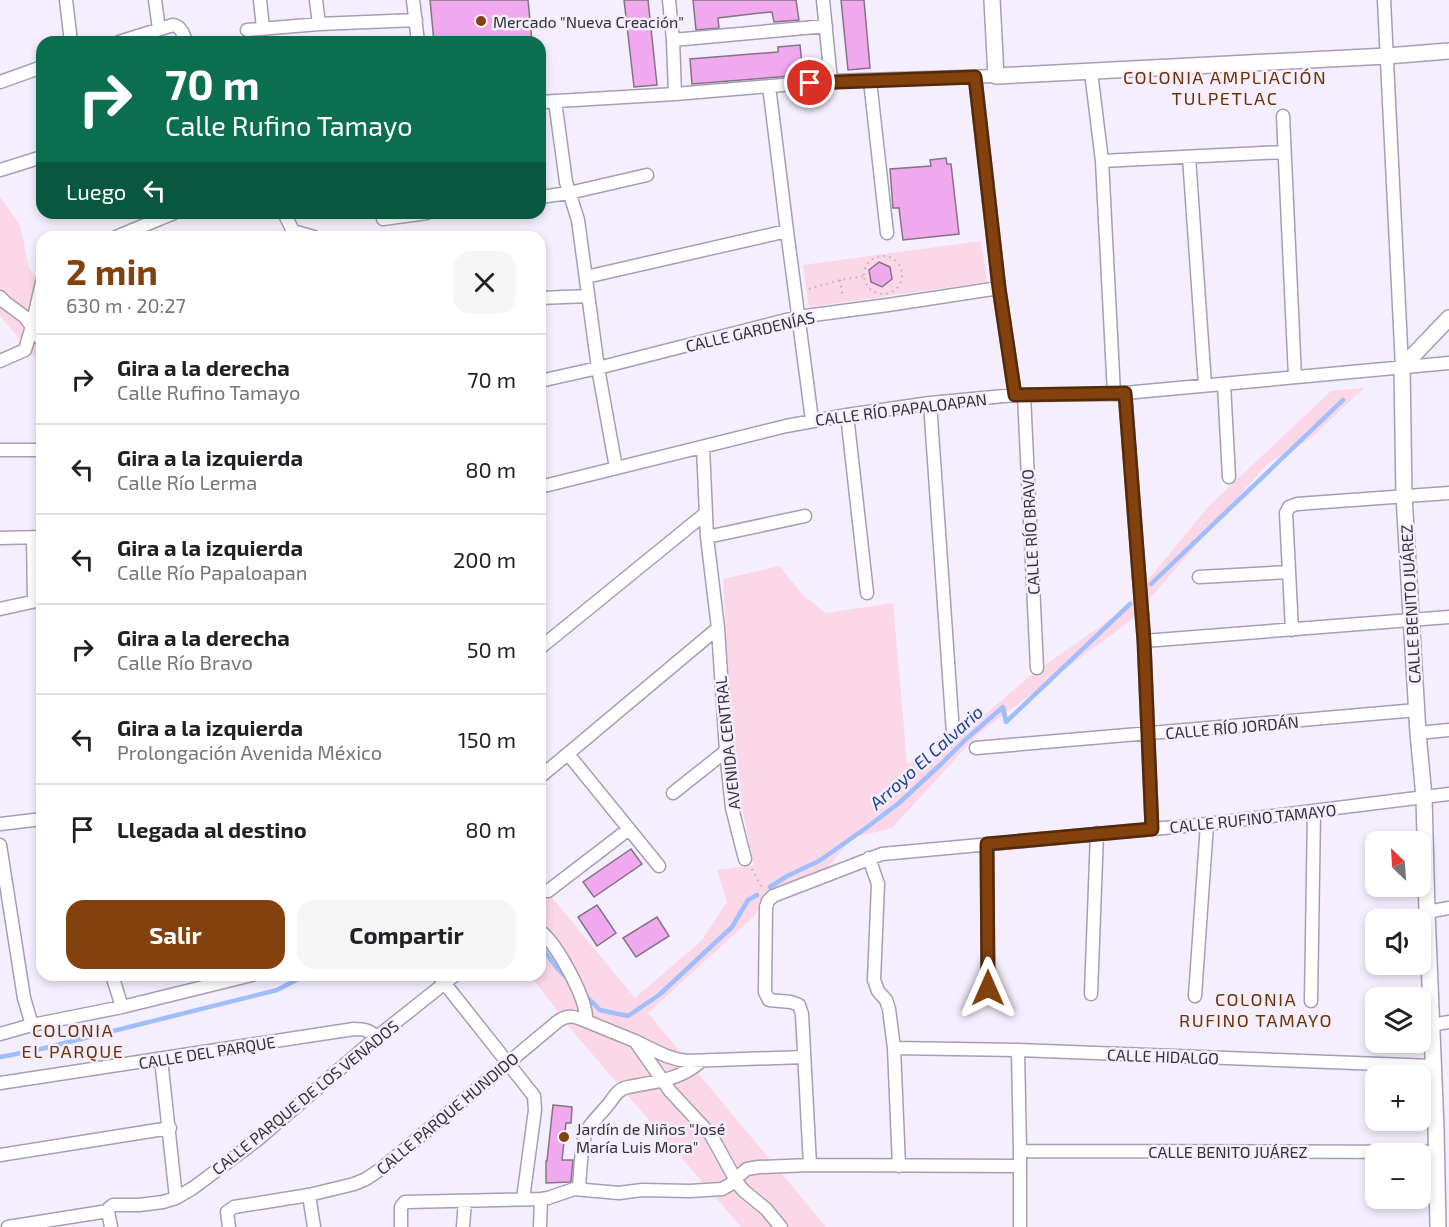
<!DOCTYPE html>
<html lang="es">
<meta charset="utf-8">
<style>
body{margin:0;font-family:"Exo 2",sans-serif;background:#f6f6f6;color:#202124;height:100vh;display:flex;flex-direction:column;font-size:22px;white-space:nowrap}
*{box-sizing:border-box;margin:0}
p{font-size:20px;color:#757577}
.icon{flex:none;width:33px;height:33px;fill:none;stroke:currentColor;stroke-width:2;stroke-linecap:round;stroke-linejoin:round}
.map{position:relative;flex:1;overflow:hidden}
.details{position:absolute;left:36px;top:231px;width:510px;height:750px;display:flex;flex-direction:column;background:#fff;border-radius:18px;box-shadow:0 3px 9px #0003}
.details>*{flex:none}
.hud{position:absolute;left:36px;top:36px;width:510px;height:183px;border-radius:18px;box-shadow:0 3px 9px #0003;background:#0b6e4f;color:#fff;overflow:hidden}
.needle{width:39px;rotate:335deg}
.controls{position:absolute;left:1365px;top:831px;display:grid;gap:12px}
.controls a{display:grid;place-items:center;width:66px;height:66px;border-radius:12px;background:#fff;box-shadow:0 3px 9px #0003;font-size:30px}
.pin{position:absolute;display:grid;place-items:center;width:51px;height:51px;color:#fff;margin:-26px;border:3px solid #fff;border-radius:50%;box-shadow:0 2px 6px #0007}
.me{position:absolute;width:66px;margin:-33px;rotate:0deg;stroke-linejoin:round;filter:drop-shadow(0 0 4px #0008)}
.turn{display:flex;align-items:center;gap:21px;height:126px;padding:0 30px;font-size:27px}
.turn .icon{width:78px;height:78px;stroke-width:2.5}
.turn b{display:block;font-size:42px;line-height:51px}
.then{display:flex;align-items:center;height:57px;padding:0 30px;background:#0003;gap:12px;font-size:22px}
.round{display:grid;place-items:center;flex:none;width:63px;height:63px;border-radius:18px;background:#f6f6f6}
.overview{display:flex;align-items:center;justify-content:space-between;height:102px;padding:0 30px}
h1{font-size:36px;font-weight:700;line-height:45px;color:#82410d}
.primary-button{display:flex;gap:12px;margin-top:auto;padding:12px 30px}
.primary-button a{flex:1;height:69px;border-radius:18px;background:#82410d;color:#fff;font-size:24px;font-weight:700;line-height:69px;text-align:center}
.primary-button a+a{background:#f6f6f6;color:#202124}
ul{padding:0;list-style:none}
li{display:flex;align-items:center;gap:18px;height:90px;padding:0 30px;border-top:2px solid #e0e0e0}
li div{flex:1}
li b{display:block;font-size:22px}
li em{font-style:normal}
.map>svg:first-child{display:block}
.green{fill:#fbd7e7}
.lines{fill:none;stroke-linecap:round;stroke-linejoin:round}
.stream{stroke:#9ebefe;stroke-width:4.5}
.building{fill:#f0a8ef;stroke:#847483;stroke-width:1.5}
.minor-casing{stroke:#a79eb2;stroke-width:15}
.tertiary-casing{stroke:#a79eb2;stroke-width:18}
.path{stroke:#b9b3c0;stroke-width:2;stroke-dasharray:1.5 4.5;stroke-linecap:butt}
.minor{stroke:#fff;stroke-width:12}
.tertiary{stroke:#fff;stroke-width:15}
.route-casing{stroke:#542a08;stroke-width:15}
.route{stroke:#82410d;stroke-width:10}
.poi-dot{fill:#82410d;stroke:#f5eefe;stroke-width:2}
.labels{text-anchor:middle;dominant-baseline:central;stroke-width:5;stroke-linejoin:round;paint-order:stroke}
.poi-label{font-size:16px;fill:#353139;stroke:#f5eefe;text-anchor:start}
.street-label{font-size:16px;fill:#353139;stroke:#f5eefe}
.neighbourhood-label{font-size:18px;letter-spacing:1.5px;fill:#6d3200;stroke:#f5eefe}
.water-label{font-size:18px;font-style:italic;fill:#1c419b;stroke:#f5eefe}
</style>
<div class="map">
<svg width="1449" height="1227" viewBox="0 0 1449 1227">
<rect width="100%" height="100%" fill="#f5eefe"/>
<path class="green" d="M0 197 20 225 29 268 42 284V366L0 316Z
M981 241 987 282 809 307 803 265Z
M1364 388 1311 438 1266 465 1131 620 978 734 892 828 852 838 826 869 776 890 753 917 648 1013 826 1227H741L575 1034 530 975H540V883L635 998 702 940 727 902 717 870 754 865 735 775 723 579 779 566 804 596 826 613 893 603 907 763 932 760 1030 676 1123 610 1209 506 1331 391Z"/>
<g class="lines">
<path class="stream" d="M1151 584 1343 400
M770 887 787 876 819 861 866 828 899 803 940 765 965 740 1003 707 1006 722 1130 604
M540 945 557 968 567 978
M584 994 600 1010 628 1016 659 995 732 927 748 900 757 895
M0 1057 37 1050 277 990 304 976"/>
</g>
<path class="building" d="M430 0H528L532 42H434Z
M624 0H648L657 85 634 87Z
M693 0H796L799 20 774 22 772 12 760 13 718 18 719 28 696 30Z
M841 0H864L870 68 848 70Z
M800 45 803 75 692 84 690 59 778 52V47Z
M946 158 947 164H951L959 234 903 240 899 208H893L890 169 931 166 930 160Z
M879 262 890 267 892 279 882 287 871 282 869 270Z
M631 849 642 864 594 897 583 882Z
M597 905 616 933 597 946 578 917Z
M657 917 669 936 636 957 623 938Z
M553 1105 572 1107 571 1123H566L562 1160H573L571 1181 570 1182 546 1183V1161H547Z"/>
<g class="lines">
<defs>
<path id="minor" d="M66 0 71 42
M155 0 159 29
M260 0 263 28
M316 0 319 24
M413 0 418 42
M669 0 673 40 675 94
M823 0 831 81
M1384 0 1402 367
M247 30 319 24 416 20
M673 40 826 26
M119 42 173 25C181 26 184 35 186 42
M1091 72 1102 161 1114 394
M975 77 999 288 1015 395
M870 81 887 233
M0 82 42 67
M769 86 787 231 812 420
M555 101 566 182 578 220 598 368 616 468
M540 102 675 94 831 81 996 76
M1283 116 1295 377
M1189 157 1205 385
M1102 161 1284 152
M0 170 42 157
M540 197 569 193 647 175
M284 213 293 231 314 237
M383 219 427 213
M116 237 174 213
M586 277 787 231
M0 297 6 303 25 317 42 341
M540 298 588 296
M0 361 25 350 32 326 42 282
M540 381 598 368 798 317 888 305 999 288
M1224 384 1229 477
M1125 393 1144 641 1152 829
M1024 395 1037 668
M930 403 953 733
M847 415 867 593
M703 447 707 537 718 628 726 751 732 808 745 859
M0 450H42
M540 487 786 426 847 415 930 403 1015 395 1114 394 1449 363
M707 537 805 516
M0 538 42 537
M33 538 34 601
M1199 577 1289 572
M0 609 41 600
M1292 630 1286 513 1289 507 1297 504 1449 493
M1144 641 1449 617
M540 648 706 513
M1418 733 1449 730
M976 748 1417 710
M568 754 659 866
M540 777 718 628
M673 793 726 751
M0 824 42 819
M0 845 24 998 32 1025
M987 845 988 988
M869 858 878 884 874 980 878 991 886 1000 889 1009 894 1048 899 1166
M548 891 629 829
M1427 912 1449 908
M540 931C557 944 588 1000 586 1021L635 1041 670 1091 711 1135 738 1184 744 1191 766 1209 781 1227
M112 975 122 1007
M438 975 534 1096 535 1110 523 1199
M1091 994 1097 833
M1195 996 1207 824
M1311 1001 1314 811
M1432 1025 1449 1022
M0 1034 32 1025 122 1007 252 975
M635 1041C653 1049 667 1059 687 1061L804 1057
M894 1048 1018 1050 1433 1066
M1018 1050 1020 1151V1227
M161 1059 176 1198
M0 1083 354 1029C364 1029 369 1030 377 1037
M1020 1151 1437 1152
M0 1155 170 1128
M810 1165 802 1014 799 1005 791 1002 769 1000 765 992 766 907 768 901 773 896 882 854 1207 824 1449 794
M579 1189C580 1174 581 1142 587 1130 593 1121 601 1113 608 1105 614 1097 618 1089 628 1087 654 1082 681 1080 701 1061
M309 1195 314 1227
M108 1211 111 1227
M8 1227 108 1211 109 1208 113 1205H139L163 1202 176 1198 193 1188 256 1141 377 1037 455 975
M229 1227 227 1212 234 1207 309 1195 354 1184 366 1179 381 1169 557 1022C568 1014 574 1016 586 1021
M401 1227V1207L405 1202 541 1199 548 1198 574 1189 619 1193 642 1190 690 1191 722 1189 731 1184 735 1179 747 1169 759 1167 810 1165 1020 1166
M463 1227 465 1201
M540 1227 541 1199"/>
<path id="tertiary" d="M992 0 996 76 1387 56 1449 51
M1438 1227 1436 1128 1427 912 1424 797 1418 733 1404 496 1402 367 1449 318"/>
</defs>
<use href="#minor" class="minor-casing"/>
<use href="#tertiary" class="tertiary-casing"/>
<path class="path" d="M864 275a19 19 0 1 1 38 0a19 19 0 1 1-38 0Z
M840 280 843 298
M809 289 840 280 864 276
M752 869 762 888"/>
<use href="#minor" class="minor"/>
<use href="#tertiary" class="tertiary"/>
</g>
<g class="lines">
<defs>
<path id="route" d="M810 83 975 77 999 288 1015 395 1125 393 1144 641 1152 829 987 844 988 988"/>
</defs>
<use href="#route" class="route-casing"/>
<use href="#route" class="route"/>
</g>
<g class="poi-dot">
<circle cx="481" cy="21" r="6"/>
<circle cx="564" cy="1137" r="6"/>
</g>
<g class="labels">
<g class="poi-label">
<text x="493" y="21">Mercado "Nueva Creación"</text>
<text x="576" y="1128">Jardín de Niños "José<tspan x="576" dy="18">María Luis Mora"</tspan></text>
</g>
<g class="street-label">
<text transform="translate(750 331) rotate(-13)">CALLE GARDENÍAS</text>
<text transform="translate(901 409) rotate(-7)">CALLE RÍO PAPALOAPAN</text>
<text transform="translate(1030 532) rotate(-93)">CALLE RÍO BRAVO</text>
<text transform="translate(1410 604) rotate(-93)">CALLE BENITO JUÁREZ</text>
<text transform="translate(1232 727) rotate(-5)">CALLE RÍO JORDÁN</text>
<text transform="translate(727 743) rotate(-96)">AVENIDA CENTRAL</text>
<text transform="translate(1253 818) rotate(-6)">CALLE RUFINO TAMAYO</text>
<text transform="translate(207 1052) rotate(-9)">CALLE DEL PARQUE</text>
<text transform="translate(1163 1056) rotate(2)">CALLE HIDALGO</text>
<text transform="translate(305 1097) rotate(-39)">CALLE PARQUE DE LOS VENADOS</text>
<text transform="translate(447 1113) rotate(-40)">CALLE PARQUE HUNDIDO</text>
<text x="1228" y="1151">CALLE BENITO JUÁREZ</text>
</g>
<g class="neighbourhood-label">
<text x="1225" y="77">COLONIA AMPLIACIÓN<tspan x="1225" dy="21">TULPETLAC</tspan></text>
<text x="1256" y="999">COLONIA<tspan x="1256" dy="21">RUFINO TAMAYO</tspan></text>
<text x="73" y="1030">COLONIA<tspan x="73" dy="21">EL PARQUE</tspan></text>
</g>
<g class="water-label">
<text transform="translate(926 757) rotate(-42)">Arroyo El Calvario</text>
</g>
</g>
</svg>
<div class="controls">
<a><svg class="needle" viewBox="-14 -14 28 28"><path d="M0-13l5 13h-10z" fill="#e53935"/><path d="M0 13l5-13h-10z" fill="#757577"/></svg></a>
<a><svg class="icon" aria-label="sound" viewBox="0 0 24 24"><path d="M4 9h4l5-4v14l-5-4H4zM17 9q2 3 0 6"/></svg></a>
<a><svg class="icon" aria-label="layers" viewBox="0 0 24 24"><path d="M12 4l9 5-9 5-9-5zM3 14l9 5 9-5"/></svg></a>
<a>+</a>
<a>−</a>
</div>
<div class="pin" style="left:810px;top:83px;background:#d93025"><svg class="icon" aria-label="arrive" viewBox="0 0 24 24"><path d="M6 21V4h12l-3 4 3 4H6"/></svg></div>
<svg class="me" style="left:988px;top:988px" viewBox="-20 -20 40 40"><path d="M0-17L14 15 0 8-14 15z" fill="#82410d" stroke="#fff" stroke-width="4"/></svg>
<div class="hud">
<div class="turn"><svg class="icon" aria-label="right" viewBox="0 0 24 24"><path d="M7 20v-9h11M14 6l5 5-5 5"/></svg><div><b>70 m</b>Calle Rufino Tamayo</div></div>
<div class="then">Luego<svg class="icon" aria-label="left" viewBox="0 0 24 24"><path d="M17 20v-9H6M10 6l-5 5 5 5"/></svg></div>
</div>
<section class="details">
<div class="overview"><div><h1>2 min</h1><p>630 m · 20:27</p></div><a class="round"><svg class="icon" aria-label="close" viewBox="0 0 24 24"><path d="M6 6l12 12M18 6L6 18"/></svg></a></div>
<ul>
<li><svg class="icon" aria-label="right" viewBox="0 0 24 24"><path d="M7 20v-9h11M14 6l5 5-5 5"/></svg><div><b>Gira a la derecha</b><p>Calle Rufino Tamayo</p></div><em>70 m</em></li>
<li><svg class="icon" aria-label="left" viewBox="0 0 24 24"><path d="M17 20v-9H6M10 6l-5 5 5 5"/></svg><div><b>Gira a la izquierda</b><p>Calle Río Lerma</p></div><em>80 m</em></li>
<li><svg class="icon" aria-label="left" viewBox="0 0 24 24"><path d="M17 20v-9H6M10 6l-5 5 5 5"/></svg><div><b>Gira a la izquierda</b><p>Calle Río Papaloapan</p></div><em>200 m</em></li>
<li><svg class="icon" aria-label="right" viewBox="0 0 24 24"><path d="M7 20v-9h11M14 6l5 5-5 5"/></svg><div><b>Gira a la derecha</b><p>Calle Río Bravo</p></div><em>50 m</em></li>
<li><svg class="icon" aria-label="left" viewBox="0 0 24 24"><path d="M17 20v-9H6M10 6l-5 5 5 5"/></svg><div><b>Gira a la izquierda</b><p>Prolongación Avenida México</p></div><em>150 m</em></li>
<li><svg class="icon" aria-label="arrive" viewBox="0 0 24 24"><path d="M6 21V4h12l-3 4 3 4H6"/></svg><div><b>Llegada al destino</b></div><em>80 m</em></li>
</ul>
<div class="primary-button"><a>Salir</a><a>Compartir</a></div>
</section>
</div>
